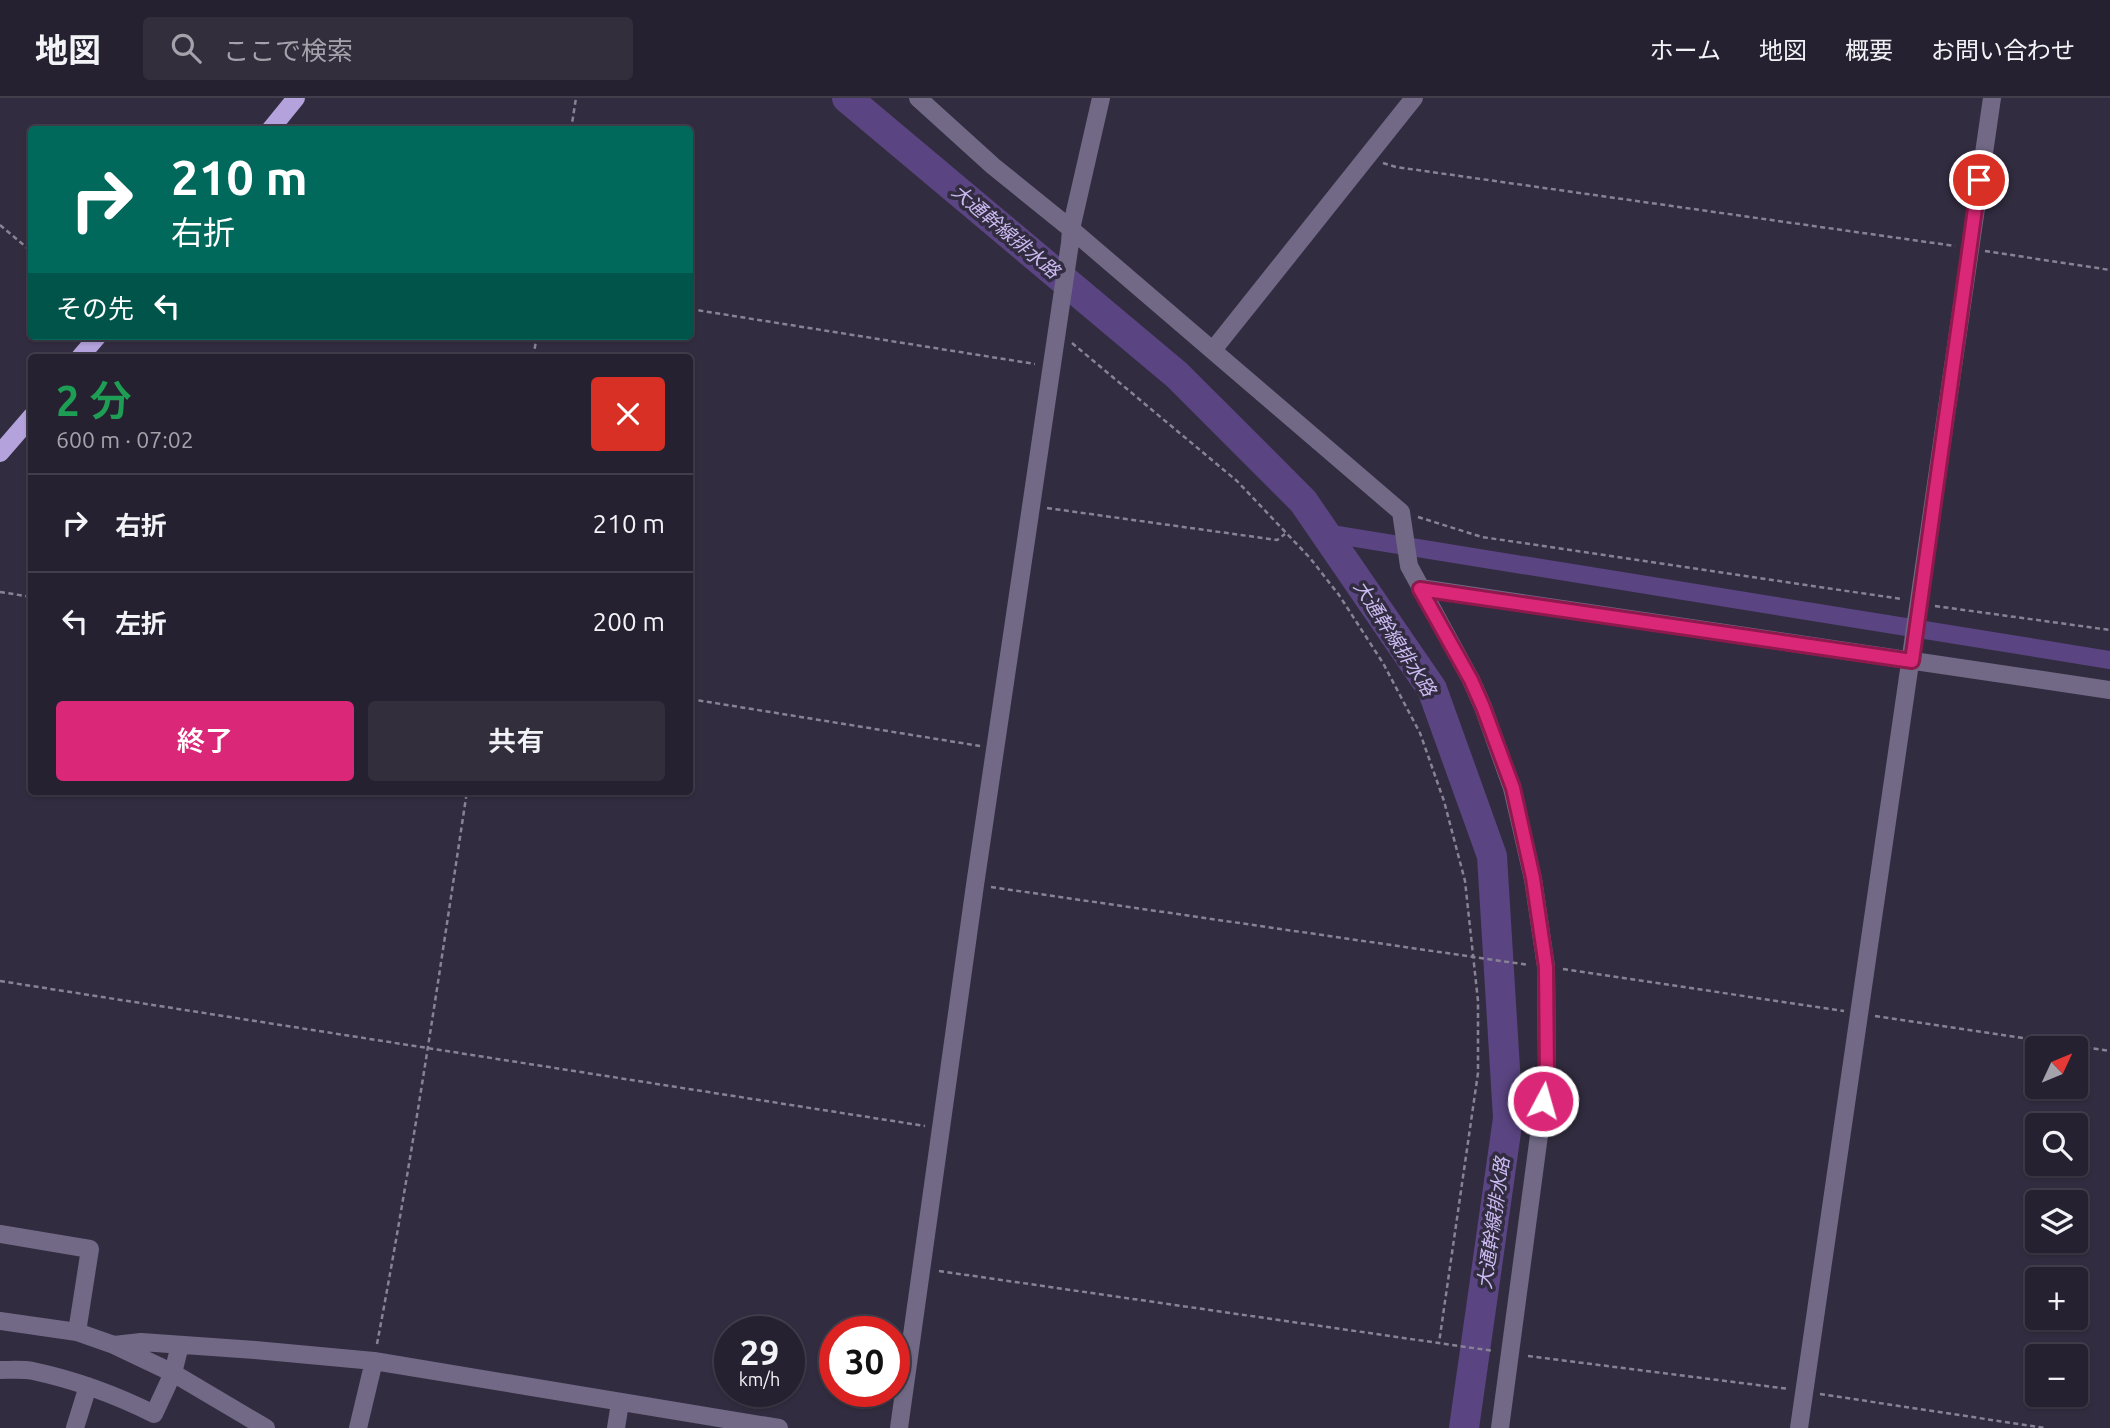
<!DOCTYPE html>
<html lang="ja">
<meta charset="utf-8">
<style>
body{margin:0;font-family:Ubuntu,"Noto Sans JP",sans-serif;background:#322e3c;color:#f1f3f6;height:100vh;display:flex;flex-direction:column;font-size:26px;white-space:nowrap}
*{box-sizing:border-box;margin:0}
p{font-size:23px;color:#a4a3ab}
.icon{flex:none;width:38px;height:38px;fill:none;stroke:currentColor;stroke-width:2;stroke-linecap:round;stroke-linejoin:round}
.map{position:relative;flex:1;overflow:hidden}
.panel{position:absolute;left:28px;top:256px;width:665px;height:441px;display:flex;flex-direction:column;background:#262130;border-radius:7px;box-shadow:0 2px 5px #0004,0 0 0 2px #423e4c}
.panel>*{flex:none}
.top-card{position:absolute;left:28px;top:28px;width:665px;height:214px;border-radius:7px;box-shadow:0 2px 5px #0004,0 0 0 2px #423e4c;background:#00695c;color:#fff;overflow:hidden}
.needle{width:46px;rotate:46deg}
.controls{position:absolute;left:2025px;top:938px;display:grid;gap:14px}
.controls a{display:grid;place-items:center;width:63px;height:63px;border-radius:7px;background:#262130;box-shadow:0 2px 5px #0004,0 0 0 2px #423e4c;font-size:35px}
.speed{position:absolute;left:714px;top:1218px;display:flex;gap:14px;font-size:35px;font-weight:700;text-align:center}
.speed>*{display:grid;place-content:center;width:91px;height:91px;border-radius:50%;background:#262130;box-shadow:0 2px 5px #0004,0 0 0 2px #423e4c;line-height:1}
.speed small{font-size:18px;font-weight:400}
.speed .limit{border:10px solid #d22;background:#fff;color:#111}
.pin{position:absolute;display:grid;place-items:center;width:60px;height:60px;color:#fff;margin:-30px;border:4px solid #fff;border-radius:50%;box-shadow:0 2px 7px #0007}
.me{position:absolute;width:77px;margin:-38px;rotate:6deg;stroke-linejoin:round;filter:drop-shadow(0 0 5px #0008)}
.turn{display:flex;align-items:center;gap:24px;height:147px;padding:0 28px;font-size:32px}
.turn .icon{width:91px;height:91px;stroke-width:2.5}
.turn b{display:block;font-size:49px;line-height:60px}
.then{display:flex;align-items:center;height:66px;padding:0 28px;background:#0003;gap:14px;font-size:26px}
.round{display:grid;place-items:center;flex:none;width:74px;height:74px;border-radius:7px;background:#322e3c}
.head{display:flex;align-items:center;justify-content:space-between;height:119px;padding:0 28px}
h1{font-size:42px;font-weight:600;line-height:52px;color:#1e9e55}
.action{display:flex;gap:14px;margin-top:auto;padding:14px 28px}
.action a{flex:1;height:80px;border-radius:7px;background:#db2777;color:#fff;font-size:28px;font-weight:600;line-height:80px;text-align:center}
.action a+a{background:#322e3c;color:#f1f3f6}
ul{padding:0;list-style:none}
li{display:flex;align-items:center;gap:21px;height:98px;padding:0 28px;border-top:2px solid #423e4c}
li div{flex:1}
li b{display:block;font-size:26px}
li em{font-style:normal}
header{display:flex;align-items:center;gap:42px;box-sizing:border-box;height:98px;padding:0 35px;background:#262130;border-bottom:2px solid #423e4c}
header strong{font-size:33px}
nav{display:flex;gap:38px;margin-inline-start:auto;font-size:24px}
.search{width:490px;height:63px;background:#322e3c;display:flex;align-items:center;gap:18px;box-sizing:border-box;padding:0 24px;border-radius:7px;color:#a4a3ab;font-size:26px}
.map>svg:first-child{display:block}
.lines{fill:none;stroke-linecap:round;stroke-linejoin:round}
.canal{stroke:#5a4481;stroke-width:18}
.river{stroke:#5a4481;stroke-width:30}
.path{stroke:#888394;stroke-width:2.5;stroke-dasharray:5 3.5;stroke-linecap:butt}
.minor{stroke:#726986;stroke-width:18}
.major{stroke:#b4a2dc;stroke-width:18}
.route-casing{stroke:#8e194d;stroke-width:18}
.route{stroke:#db2777;stroke-width:12}
.labels{text-anchor:middle;dominant-baseline:central;stroke-width:7;stroke-linejoin:round;paint-order:stroke}
.water-label{font-size:19px;font-style:italic;fill:#ccbbf2;stroke:#322c40}
</style>
<header>
<strong>地図</strong>
<div class="search"><svg class="icon" aria-label="search" viewBox="0 0 24 24"><circle cx="10" cy="10" r="6"/><path d="M15 15l6 6"/></svg>ここで検索</div>
<nav><a>ホーム</a><a>地図</a><a>概要</a><a>お問い合わせ</a></nav>
</header>
<div class="map">
<svg width="2110" height="1330" viewBox="0 0 2110 1330">
<rect width="100%" height="100%" fill="#322c40"/>
<g class="lines">
<path class="canal" d="M1325 435 2110 562"/>
<path class="river" d="M847 0 1177 277 1303 403 1432 591 1492 758 1508 1020 1464 1330"/>
<path class="path" d="M571 32 576 0
M1383 65 1396 69 1955 148
M0 127 32 154
M1985 153 2110 172
M690 211 1035 266
M1072 245 1237 383 1310 460 1339 497 1383 565 1420 635 1444 703 1465 783 1478 903V975L1439 1245
M533 259 537 238
M1047 410 1277 442 1285 436
M1418 419 1482 439 1901 501
M0 494 32 499
M1935 508 2110 532
M690 601 980 648
M991 789 1529 867
M1563 871 1844 913
M0 883 925 1028
M1875 918 2110 953
M939 1173 1494 1253
M377 1246C412 1062 439 878 467 693
M1528 1258 1789 1291
M1820 1296 2045 1330"/>
<path class="minor" d="M918 0 993 68 1071 131 1401 414 1409 468 1471 582 1483 609 1512 690 1533 781 1546 869 1547 977 1500 1330
M1213 252 1414 0
M1420 490 2110 592
M0 1136 90 1151 77 1234
M0 1223 77 1234 114 1247 173 1275 266 1330
M114 1247 141 1244 255 1252 374 1263 779 1330
M0 1272C11 1272 23 1271 33 1273 75 1282 116 1297 154 1316L173 1275 180 1247
M75 1330 88 1288
M358 1330 374 1263
M616 1330 620 1305
M899 1330 975 787 1070 145 1071 131 1101 0
M1799 1330 1992 0"/>
<path class="major" d="M270 32 296 0
M80 259 98 238
M0 355 32 318"/>
</g>
<g class="lines">
<defs>
<path id="route" d="M1543 1003 1547 976 1546 869 1533 780 1513 690 1483 609 1471 582 1420 491 1912 563 1979 82"/>
</defs>
<use href="#route" class="route-casing"/>
<use href="#route" class="route"/>
</g>
<g class="labels">
<g class="water-label">
<text transform="translate(1006 133) rotate(40)">大通幹線排水路</text>
<text transform="translate(1395 540) rotate(57)">大通幹線排水路</text>
<text transform="translate(1493 1125) rotate(-82)">大通幹線排水路</text>
</g>
</g>
</svg>
<div class="controls">
<a><svg class="needle" viewBox="-14 -14 28 28"><path d="M0-13l5 13h-10z" fill="#e53935"/><path d="M0 13l5-13h-10z" fill="#a4a3ab"/></svg></a>
<a><svg class="icon" aria-label="search" viewBox="0 0 24 24"><circle cx="10" cy="10" r="6"/><path d="M15 15l6 6"/></svg></a>
<a><svg class="icon" aria-label="layers" viewBox="0 0 24 24"><path d="M12 4l9 5-9 5-9-5zM3 14l9 5 9-5"/></svg></a>
<a>+</a>
<a>−</a>
</div>
<div class="speed"><div>29<small>km/h</small></div><div class="limit">30</div></div>
<div class="pin" style="left:1979px;top:82px;background:#d93025"><svg class="icon" aria-label="arrive" viewBox="0 0 24 24"><path d="M6 21V4h12l-3 4 3 4H6"/></svg></div>
<svg class="me" style="left:1543px;top:1003px" viewBox="-20 -20 40 40"><circle r="17" fill="#db2777" stroke="#fff" stroke-width="3"/><path d="M0-11L8 9 0 5-8 9z" fill="#fff"/></svg>
<div class="top-card">
<div class="turn"><svg class="icon" aria-label="right" viewBox="0 0 24 24"><path d="M7 20v-9h11M14 6l5 5-5 5"/></svg><div><b>210 m</b>右折</div></div>
<div class="then">その先<svg class="icon" aria-label="left" viewBox="0 0 24 24"><path d="M17 20v-9H6M10 6l-5 5 5 5"/></svg></div>
</div>
<section class="panel">
<div class="head"><div><h1>2 分</h1><p>600 m · 07:02</p></div><a class="round" style="background:#d93025;color:#fff"><svg class="icon" aria-label="close" viewBox="0 0 24 24"><path d="M6 6l12 12M18 6L6 18"/></svg></a></div>
<ul>
<li><svg class="icon" aria-label="right" viewBox="0 0 24 24"><path d="M7 20v-9h11M14 6l5 5-5 5"/></svg><div><b>右折</b></div><em>210 m</em></li>
<li><svg class="icon" aria-label="left" viewBox="0 0 24 24"><path d="M17 20v-9H6M10 6l-5 5 5 5"/></svg><div><b>左折</b></div><em>200 m</em></li>
</ul>
<div class="action"><a>終了</a><a>共有</a></div>
</section>
</div>
